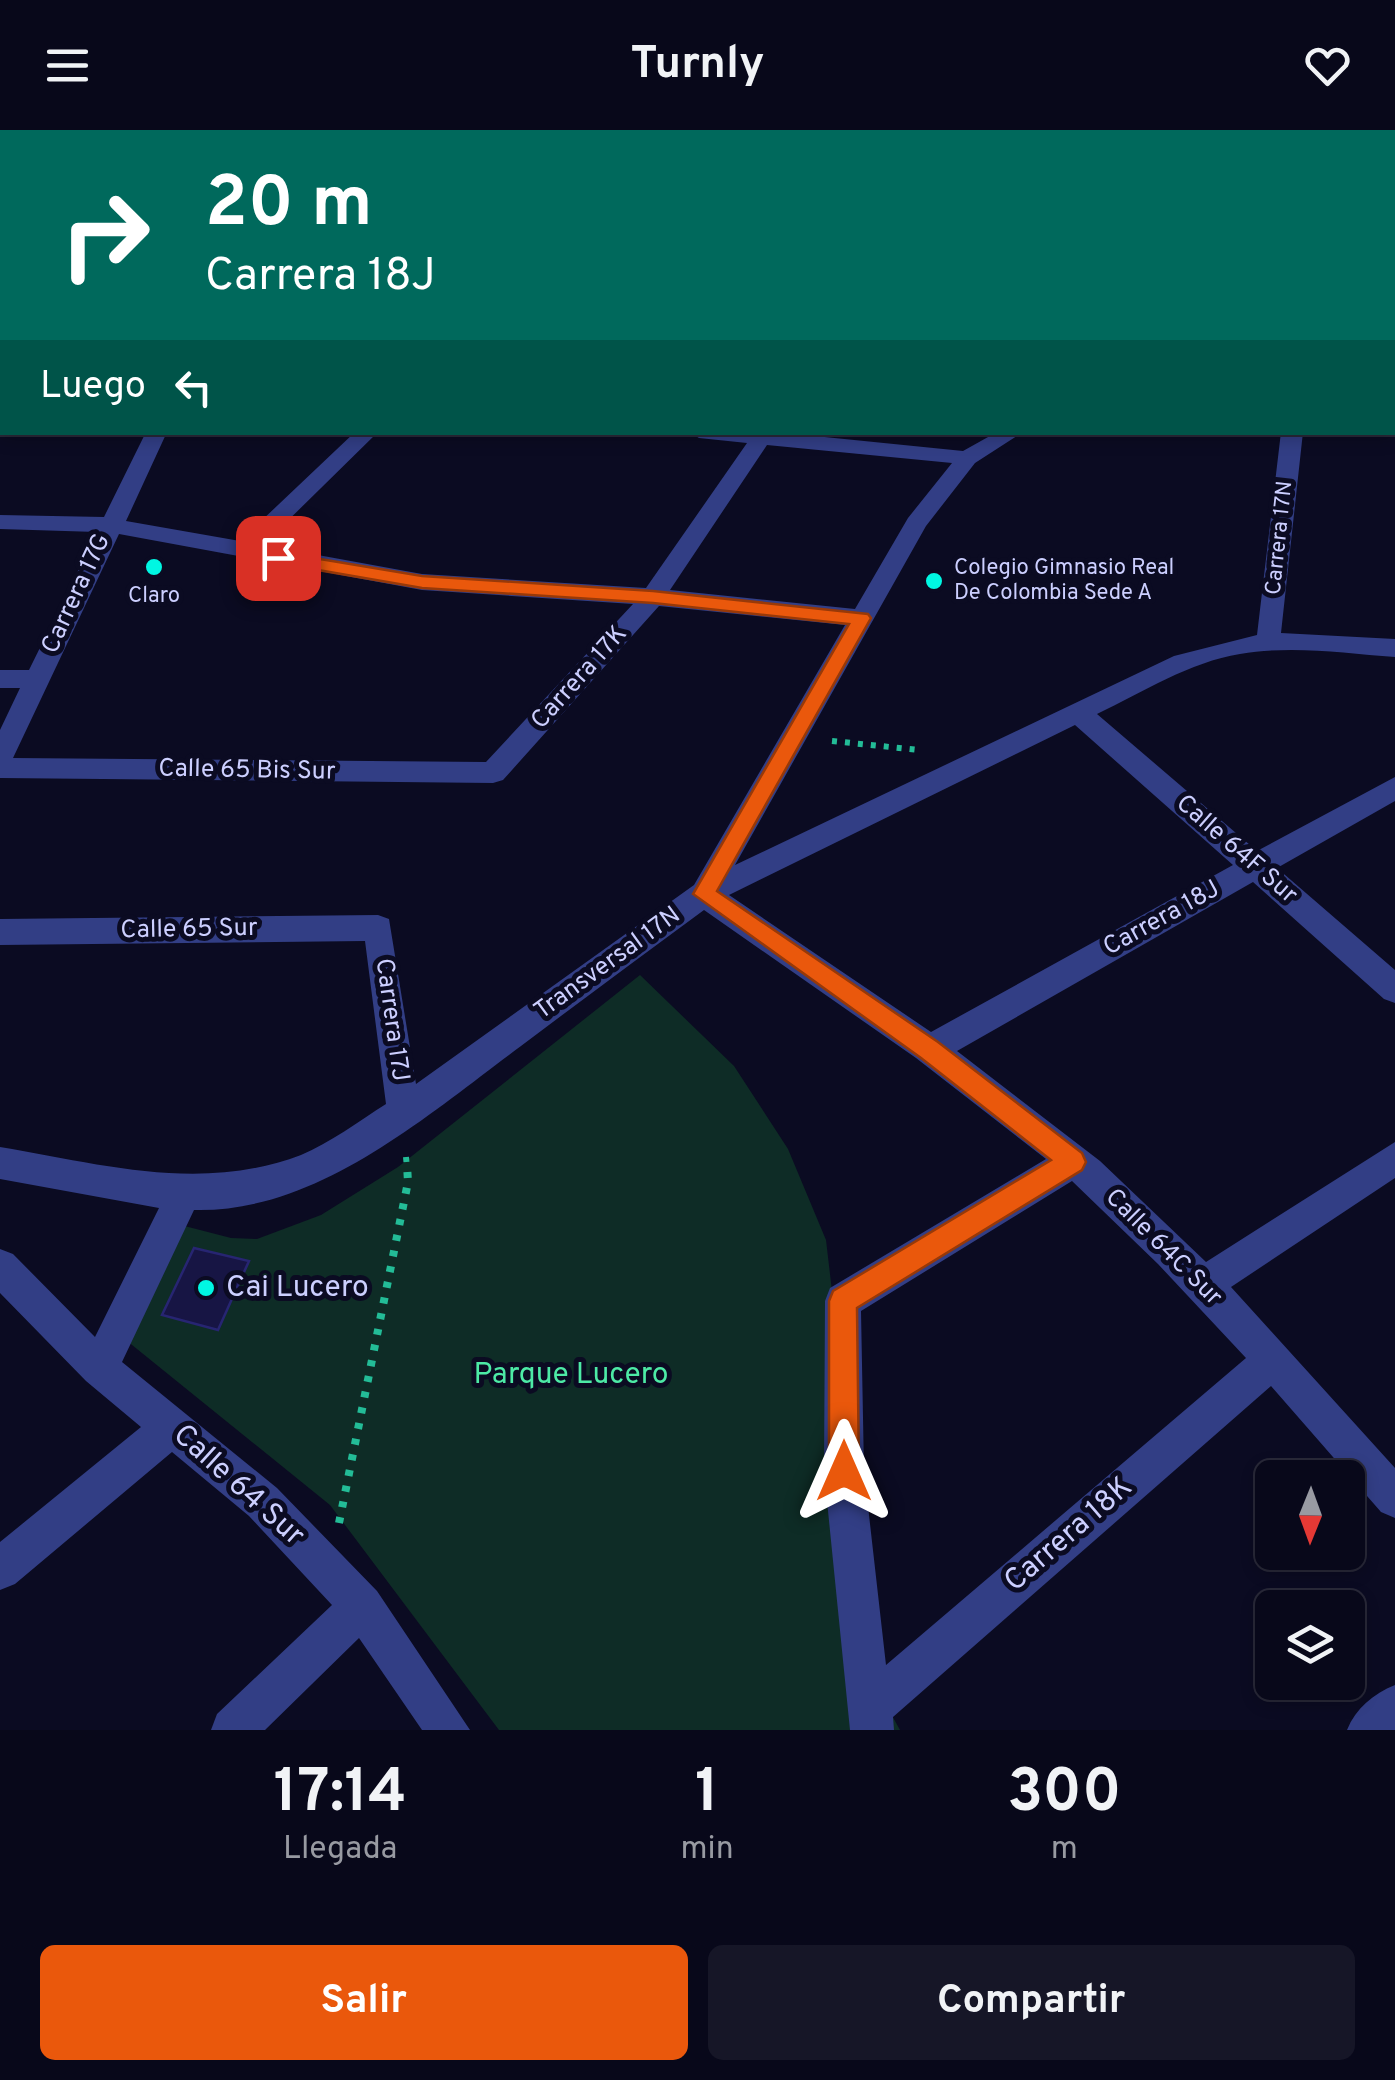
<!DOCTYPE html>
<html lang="es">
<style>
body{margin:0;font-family:Overpass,sans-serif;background:#161627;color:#f1f3f6;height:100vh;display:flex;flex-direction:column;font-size:38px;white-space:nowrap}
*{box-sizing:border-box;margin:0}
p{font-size:32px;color:#989aa2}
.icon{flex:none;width:55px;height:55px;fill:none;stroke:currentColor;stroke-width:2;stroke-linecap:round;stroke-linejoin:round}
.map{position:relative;height:1600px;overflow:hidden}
.sheet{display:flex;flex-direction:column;background:#08081a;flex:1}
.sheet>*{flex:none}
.guide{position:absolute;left:0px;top:0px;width:1395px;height:305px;box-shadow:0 5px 15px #0003,0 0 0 2px #292939;background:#00695c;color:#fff;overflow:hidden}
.needle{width:65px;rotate:181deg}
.buttons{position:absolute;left:1255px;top:1330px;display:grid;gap:20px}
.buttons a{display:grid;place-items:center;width:110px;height:110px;border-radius:15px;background:#08081a;box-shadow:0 5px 15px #0003,0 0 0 2px #292939;font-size:50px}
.pin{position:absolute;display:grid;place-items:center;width:85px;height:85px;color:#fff;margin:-42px;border-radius:20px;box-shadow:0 5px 15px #0006}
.me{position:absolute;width:110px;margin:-55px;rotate:0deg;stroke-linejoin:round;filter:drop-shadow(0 0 8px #0008)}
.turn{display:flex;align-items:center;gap:35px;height:210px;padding:0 40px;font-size:45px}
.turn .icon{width:130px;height:130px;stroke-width:2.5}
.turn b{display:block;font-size:70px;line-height:85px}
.then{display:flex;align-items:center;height:95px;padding:0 40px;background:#0003;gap:20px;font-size:38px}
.eta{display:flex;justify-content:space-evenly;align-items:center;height:170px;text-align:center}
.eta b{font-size:60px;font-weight:700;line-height:70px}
.cta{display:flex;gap:20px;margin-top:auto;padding:20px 40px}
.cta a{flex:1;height:115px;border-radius:15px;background:#ea580c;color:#fff;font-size:40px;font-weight:700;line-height:115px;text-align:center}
.cta a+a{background:#161627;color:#f1f3f6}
header{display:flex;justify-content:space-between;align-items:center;height:130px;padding:0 40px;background:#08081a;font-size:45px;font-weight:700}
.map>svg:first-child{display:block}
.green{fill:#0e2c26}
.building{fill:#171544;stroke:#272572;stroke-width:2.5}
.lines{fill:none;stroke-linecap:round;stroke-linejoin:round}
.path-far1{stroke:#23bc97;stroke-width:6;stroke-dasharray:5 8;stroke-linecap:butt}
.path{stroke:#23bc97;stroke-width:8;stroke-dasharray:6 10;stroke-linecap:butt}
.minor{fill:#323e85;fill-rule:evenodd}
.route{fill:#ea580c;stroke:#983908;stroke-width:2.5}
.poi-dot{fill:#00f7e3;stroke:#0b0b22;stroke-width:4}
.labels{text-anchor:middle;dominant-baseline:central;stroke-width:10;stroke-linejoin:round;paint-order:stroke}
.far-street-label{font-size:22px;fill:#cccfff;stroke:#0b0b22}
.far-poi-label{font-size:22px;fill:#cccfff;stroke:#0b0b22;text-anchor:start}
.street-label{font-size:25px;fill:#cccfff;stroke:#0b0b22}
.near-poi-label{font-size:30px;fill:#cccfff;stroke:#0b0b22;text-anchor:start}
.near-park-label{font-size:30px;fill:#4deaa6;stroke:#0b0b22}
.near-street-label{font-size:30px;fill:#cccfff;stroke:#0b0b22}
</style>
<header><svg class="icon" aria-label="menu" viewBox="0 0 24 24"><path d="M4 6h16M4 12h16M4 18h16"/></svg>Turnly<svg class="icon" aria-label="heart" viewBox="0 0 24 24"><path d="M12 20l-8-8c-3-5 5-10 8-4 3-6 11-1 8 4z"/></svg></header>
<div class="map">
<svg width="1395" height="1600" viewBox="0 0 1395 1600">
<rect width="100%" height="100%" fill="#0b0b22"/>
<path class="green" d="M640 845 734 936 788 1019 826 1110 879 1562 900 1600H499L330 1375 116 1202 169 1092 231 1108 257 1109 321 1085 398 1037Z"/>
<path class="building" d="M194 1118 249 1131 218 1200 162 1185Z"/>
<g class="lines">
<path class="path-far1" d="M832 611 919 620
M406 1027 407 1038"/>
<path class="path" d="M339 1393 408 1052 407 1035"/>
<path class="minor" d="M90 0H152L153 2H92Z
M712 0H760L761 2H714Z
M807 0H823V2H807Z
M979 0H996L997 2H981Z
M1146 0H1162L1163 2H1147Z
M1338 0H1355L1356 2H1340Z
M0 42H2V52H0Z
M1392 46H1395V56H1392Z
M0 119H2V129H0Z
M1392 123H1395V133H1392Z
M1392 240H1395V252H1392Z
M0 251H2V263H0Z
M146 302H167L126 391 240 411 355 302H378L263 415 422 444 646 458 747 313 699 308 689 302H775L963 321 997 302H1023L975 333 926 396 735 735 1174 526 1257 505 1281 302H1303L1281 503 1395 509V527C1344 523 1291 515 1240 524 1190 532 1143 562 1097 584L1257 721 1395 647V671L1277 738 1395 840V873L1384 869 1253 752 957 921 1100 1031 1206 1132 1395 1012V1048L1231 1157 1395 1338V1388L1381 1382 1271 1256 893 1587 894 1600H850L824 1341 825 1171 830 1158 1046 1029 916 928 704 780C643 825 582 870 521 916 427 985 318 1083 194 1080L122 1232 277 1358 377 1461 470 1600H422L359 1508 265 1600H211L217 1584 332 1475 249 1386 172 1322 15 1454 0 1460V1412L141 1297 86 1251 0 1163V1119L13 1124 95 1207 159 1078 0 1049V1017C101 1034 201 1063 301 1025 330 1013 359 991 386 974L365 811 0 815V789L378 785 389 789 416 954 694 755 845 495 659 476 503 650 493 653 0 648V600L20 558H0V540H29L97 402 0 399V385L104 387ZM767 315 952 333 908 388 855 479 670 460ZM119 404 422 460 633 474 486 632 13 628ZM1075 595 1233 735 931 902 729 765ZM1072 1051 1158 1134 1246 1228 886 1535 864 1341 861 1181Z
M1395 1555V1600H1347C1356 1578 1373 1564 1395 1555Z"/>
</g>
<path class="route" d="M278 422 422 446 653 461 868 484 871 488 717 761 938 912 1082 1023 1086 1032 1082 1040 857 1178 859 1341 855 1351 844 1356 833 1351 829 1341V1171L833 1161 1051 1030 921 928 693 764 849 494 653 473 422 458 272 432 269 428Z"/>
<g class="poi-dot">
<circle cx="154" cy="437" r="10"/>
<circle cx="934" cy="451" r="10"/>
<circle cx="206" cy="1158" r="10"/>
</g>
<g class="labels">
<g class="far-street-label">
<text transform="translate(1280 408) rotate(-84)">Carrera 17N</text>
</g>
<g class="far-poi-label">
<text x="954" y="438">Colegio Gimnasio Real<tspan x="954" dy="25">De Colombia Sede A</tspan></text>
<text x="154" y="466" text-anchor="middle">Claro</text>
</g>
<g class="street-label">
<text transform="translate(77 464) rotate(-65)">Carrera 17G</text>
<text transform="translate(580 548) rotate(-48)">Carrera 17K</text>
<text transform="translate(247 641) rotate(1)">Calle 65 Bis Sur</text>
<text transform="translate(1236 720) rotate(41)">Calle 64F Sur</text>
<text transform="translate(1162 789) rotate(-29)">Carrera 18J</text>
<text transform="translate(189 800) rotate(-1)">Calle 65 Sur</text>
<text transform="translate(608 834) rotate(-36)">Transversal 17N</text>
<text transform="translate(391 890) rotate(82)">Carrera 17J</text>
<text transform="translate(1163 1118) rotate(45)">Calle 64C Sur</text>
</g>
<g class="near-poi-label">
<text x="226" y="1158">Cai Lucero</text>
</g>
<g class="near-park-label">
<text x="571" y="1245">Parque Lucero</text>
</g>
<g class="near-street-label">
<text transform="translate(238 1356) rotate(42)">Calle 64 Sur</text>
<text transform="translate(1069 1405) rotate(-41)">Carrera 18K</text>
</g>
</g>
</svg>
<div class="buttons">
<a><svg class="needle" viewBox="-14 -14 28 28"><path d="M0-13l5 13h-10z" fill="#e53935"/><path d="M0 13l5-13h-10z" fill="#989aa2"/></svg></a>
<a><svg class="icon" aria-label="layers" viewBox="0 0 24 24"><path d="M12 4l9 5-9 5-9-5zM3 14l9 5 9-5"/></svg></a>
</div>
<div class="pin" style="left:278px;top:428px;background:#d93025"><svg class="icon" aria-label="arrive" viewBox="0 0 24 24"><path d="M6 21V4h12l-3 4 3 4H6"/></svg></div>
<svg class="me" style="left:844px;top:1341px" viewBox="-20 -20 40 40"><path d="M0-17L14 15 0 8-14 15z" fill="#ea580c" stroke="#fff" stroke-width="4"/></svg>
<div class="guide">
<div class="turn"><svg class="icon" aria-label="right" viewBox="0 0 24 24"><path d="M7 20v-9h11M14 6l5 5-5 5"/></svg><div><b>20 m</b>Carrera 18J</div></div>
<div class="then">Luego<svg class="icon" aria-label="left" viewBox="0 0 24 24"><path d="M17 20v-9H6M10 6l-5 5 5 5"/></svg></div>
</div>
</div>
<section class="sheet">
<div class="eta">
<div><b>17:14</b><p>Llegada</p></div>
<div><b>1</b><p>min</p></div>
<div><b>300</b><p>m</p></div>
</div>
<div class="cta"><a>Salir</a><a>Compartir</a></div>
</section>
